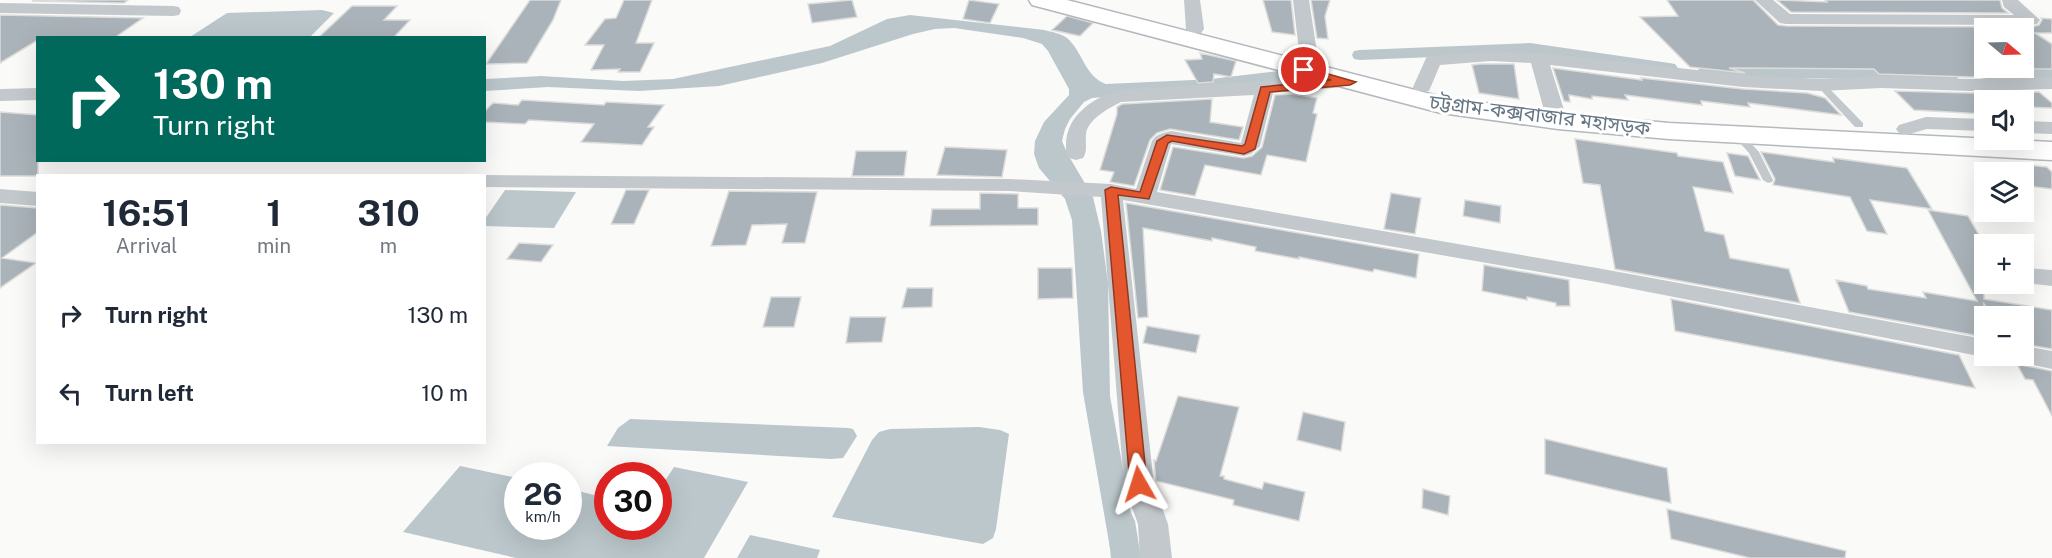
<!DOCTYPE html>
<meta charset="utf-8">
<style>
body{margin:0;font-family:"Public Sans","Noto Sans Bengali",sans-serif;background:#f6f6f7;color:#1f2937;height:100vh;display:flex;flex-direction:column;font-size:22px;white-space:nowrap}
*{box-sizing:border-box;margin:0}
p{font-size:20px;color:#747a83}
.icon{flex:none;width:33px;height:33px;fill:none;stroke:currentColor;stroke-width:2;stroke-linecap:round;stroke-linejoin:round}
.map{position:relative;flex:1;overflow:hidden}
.details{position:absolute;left:36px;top:174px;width:450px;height:270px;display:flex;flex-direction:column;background:#fff;border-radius:0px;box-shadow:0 6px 24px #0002}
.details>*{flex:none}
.banner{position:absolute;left:36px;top:36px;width:450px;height:126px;border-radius:0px;box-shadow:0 6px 24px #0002;background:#00695c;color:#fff;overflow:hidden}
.needle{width:39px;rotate:109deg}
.fabs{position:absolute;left:1974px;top:18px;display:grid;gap:12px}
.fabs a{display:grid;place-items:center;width:60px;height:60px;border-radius:0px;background:#fff;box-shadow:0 6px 24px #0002;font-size:30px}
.speed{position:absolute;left:504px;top:462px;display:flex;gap:12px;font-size:30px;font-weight:700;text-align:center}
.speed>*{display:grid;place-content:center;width:78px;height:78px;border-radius:50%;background:#fff;box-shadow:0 6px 24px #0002;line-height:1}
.speed small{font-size:15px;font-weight:400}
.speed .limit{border:9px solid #d22;background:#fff;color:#111}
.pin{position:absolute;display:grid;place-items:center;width:51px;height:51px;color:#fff;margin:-26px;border:3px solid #fff;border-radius:50%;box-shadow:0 2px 6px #0007}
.me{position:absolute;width:66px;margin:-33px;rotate:354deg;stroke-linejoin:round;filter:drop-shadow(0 0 4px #0008)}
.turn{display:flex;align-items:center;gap:21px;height:126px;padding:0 18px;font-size:27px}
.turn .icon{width:78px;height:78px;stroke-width:2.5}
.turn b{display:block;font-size:42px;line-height:51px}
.eta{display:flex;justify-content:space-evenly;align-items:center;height:102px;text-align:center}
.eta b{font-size:36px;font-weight:700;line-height:42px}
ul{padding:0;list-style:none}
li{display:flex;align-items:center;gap:18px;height:78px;padding:0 18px}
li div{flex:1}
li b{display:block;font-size:22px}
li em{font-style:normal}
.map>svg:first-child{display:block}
.water{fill:#bbc7cb}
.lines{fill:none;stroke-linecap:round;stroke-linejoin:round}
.canal{fill:#bbc7cb;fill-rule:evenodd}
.building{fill:#aab3b9;stroke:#dcdcda;stroke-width:1.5;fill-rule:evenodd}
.trunk-casing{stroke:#b4b9bd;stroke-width:3}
.service{fill:#c3c8cc;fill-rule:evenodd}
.minor{fill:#c3c8cc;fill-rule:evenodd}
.trunk{fill:#fff;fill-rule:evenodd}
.route{fill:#e4572e;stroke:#94391e;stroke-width:1.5}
.labels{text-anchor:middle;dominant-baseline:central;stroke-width:6;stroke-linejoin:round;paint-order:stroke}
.street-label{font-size:20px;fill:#657683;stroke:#fff}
</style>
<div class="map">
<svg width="2052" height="558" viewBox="0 0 2052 558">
<rect width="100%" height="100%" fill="#fafaf8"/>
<path class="water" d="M322 10 334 13 310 37H190L227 13Z
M910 15 1044 30C1052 32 1060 33 1067 38 1083 52 1085 77 1106 84L1237 78 1249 81 1248 85 1228 88 1092 98 1084 102 1070 119 1065 129 1062 141 1067 153 1093 197 1101 231 1108 283 1110 396 1136 542 1125 549 1110 548 1083 392 1072 220 1065 199 1039 168 1034 154 1035 141 1044 122 1069 95V89L1048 51 1042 44 1023 38 954 28 935 29 913 34 822 63 719 86 639 91 548 87 485 91V79L541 76 623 81 673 79 830 46 887 19Z
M505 190 576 192 554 228 485 226V219Z
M630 419 848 428 853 429 857 436 843 458 831 459 607 446 618 428Z
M979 427 1000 430 1009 434 996 529 993 538 983 544 832 517 872 440 879 432 890 429Z
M460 466 517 478 518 526H568L569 489 607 498 608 526H658L659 490 674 467 748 482 704 558H516L403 532Z
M750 535 820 550 817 558H737Z"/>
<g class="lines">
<path class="canal" d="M1530 43 1669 63 1675 64 1678 68 1675 72 1669 73 1530 53 1360 60 1354 59 1352 55 1354 51 1360 50Z
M1705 68 1951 70 1957 71 1960 75 1957 79 1951 80 1699 77 1696 73 1699 69Z
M2052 68V78L1987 79 1981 78 1978 74 1981 70 1987 69Z
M1279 71 1285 72 1288 76 1285 80 1219 88 1213 87 1210 83 1213 79 1219 78Z
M1121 510 1131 513 1135 521 1141 558H1111L1107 521 1111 513Z"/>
</g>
<path class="building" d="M34 0H128L124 3 32 1Z
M530 0H561L553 20 527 63 486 64Z
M624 0H652L636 43H654L640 72H618L620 69 591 70 604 45H585L605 19 616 18Z
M852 0 857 17 812 23 808 4Z
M969 0 999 4 990 23 963 19Z
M1263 0H1291L1295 35 1272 32Z
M1311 0H1330L1325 16 1328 39 1317 38Z
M1667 0H1753L1778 25 1786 26 2031 27 2039 25 2042 20 2041 18 2052 19V33H2035L2052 44V69H2013L2020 76 1970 77 1879 74 1874 69 1729 68 1745 73 1690 67 1640 17 1678 16ZM1984 28H2024V68H1984Z
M1777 0 1827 2 1825 0H2000L2002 8 2008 13 1791 12Z
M352 6H397L384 20H410L393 38H318Z
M0 15 143 18 114 38H38V40L0 63Z
M1067 16 1093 23 1080 36 1052 30Z
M1200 53 1236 61 1231 77 1214 74 1213 82 1198 83 1185 60 1202 59Z
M1480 64H1514L1519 99 1479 93 1472 65Z
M1553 68 1642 80 1641 78 1743 89 1807 93 1825 98 1841 115 1748 103 1750 107 1701 101 1702 105 1625 95 1628 100 1592 96V99L1569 95 1570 102 1564 101Z
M1895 91 1970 93 2039 92 2052 103V108L2024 107V100H1984V114L1914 110Z
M1292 94 1317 98 1313 113 1317 114 1306 162 1267 155 1261 175 1205 165 1195 196 1160 190 1173 147 1244 158 1252 156 1262 147 1275 95Z
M1212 99 1210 122 1243 127 1239 140 1170 129 1157 133 1150 140 1134 186 1110 182 1114 172 1100 170 1117 114V107L1122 104Z
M522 100 604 105 606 102 664 105 648 127H654L642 145 581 142 594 124 529 120 525 124 484 122V112L493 103 518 105Z
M0 112 38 115V176H0Z
M1575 139 1677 153 1678 156 1723 162 1733 193 1693 187 1705 231 1724 235 1730 258 1789 269 1800 303 1615 269 1600 185 1583 183Z
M945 147 1007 150 1002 177 937 175Z
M856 151H907L904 176H852Z
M1761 152 1834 162 1833 158 1907 168 1932 209 1870 200 1887 234 1867 231 1850 197 1773 185 1775 179Z
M1727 153 1748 156 1760 180 1735 176Z
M2009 163 2047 167 2052 172V189L2029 186 2024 180V172H2017Z
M626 190H649L634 224H611Z
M729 191 817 192 805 243H782L787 224 752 225 746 245 711 246Z
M980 193 1018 194V208H1038V225L930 226 932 209H980Z
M1391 193 1421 198 1415 234 1384 229Z
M1465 200 1501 206 1500 223 1463 216Z
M1126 203 1419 254 1416 278 1374 269 1373 272 1299 257V259L1255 251 1256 247 1212 238V241L1143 228 1148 317 1138 318Z
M0 205 38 208V232L2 258 36 263 0 288Z
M1928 210 1968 216 1984 244V299L2052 310V349L2024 344V316H1992L1984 304V337L1849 312 1836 280 1867 286 1868 289 1926 298 1923 292 1977 301Z
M519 243 553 245 541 262 507 259Z
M1484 265 1569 280 1570 306H1556V303L1527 297V300L1482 291Z
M1038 268H1072L1073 298 1038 299Z
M907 288H933L932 307 902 308Z
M771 297H801L794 327H763Z
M1671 299 1959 355 1975 388 1675 331Z
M850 317H886L882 342 846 343Z
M1147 326 1200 335 1196 353 1143 343Z
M2017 364 2052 371V416L2033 380 2025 379Z
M1178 396 1239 407 1220 476H1224V479L1262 489 1264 482 1305 492 1299 521 1233 505 1234 500 1156 481 1154 460 1156 461Z
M1303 412 1345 422 1341 451 1297 440Z
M1545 439 1667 468 1671 503 1545 474Z
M1423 489 1450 496 1448 515 1422 508Z
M1667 509 1846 551 1845 558H1750L1671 539Z"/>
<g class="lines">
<defs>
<path id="trunk" d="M1029 0H1067L1442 97 1558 113 1669 123 2052 142V160L1669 139 1558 129 1441 113 1032 5Z"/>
</defs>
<use href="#trunk" class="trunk-casing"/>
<path class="service" d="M1821 82 1824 83 1863 123V127H1855L1818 87 1816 85Z
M1737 131 1741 132 1759 152 1773 180 1772 182 1768 183 1763 180 1749 153 1732 134Z"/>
<path class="minor" d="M1184 0H1200L1204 29 1201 33H1189L1186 29Z
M1293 0H1309L1318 59 1315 63H1303L1300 59Z
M1755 0H1773L1790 14 2014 15 2004 7 2002 0H2018L2040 20 2037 24 2031 25 1786 24 1780 23Z
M0 3 173 6 179 7 181 11 179 15 173 16 0 13Z
M1491 51 1539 53 1743 75 1821 79 1881 76 1970 79 2052 77V89L1970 91 1881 88 1821 91 1743 87 1550 65 1564 110 1561 114H1547L1544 110 1531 63 1491 61 1440 65 1429 91H1415L1413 87 1427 56Z
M1350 76 1357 78 1359 82 1357 86 1273 93 1260 146 1251 154 1244 156 1171 144 1157 192 1597 268 1984 339V356H1988L1984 357 1597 282 1123 200 1154 485 1168 524 1172 558H1140L1138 524 1124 485 1101 197 1009 191 484 187V176H480L484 175 1009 179 1111 184 1136 189 1152 141C1156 134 1163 133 1171 131L1241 143 1254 95 1121 102C1109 108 1088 119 1086 134 1085 143 1088 151 1083 158L1076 160 1069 158C1065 153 1066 151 1066 145 1066 115 1094 97 1120 90Z
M38 88V100L0 101V89Z
M1926 117 1984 119V131L1927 129 1906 135 1899 133 1896 129 1899 125Z
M2024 121 2052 122V134L2024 133Z
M0 189 38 192V206L0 203Z
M2024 268 2052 270V286L2024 283Z
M2024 346 2052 351V369L2015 361 2011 356H2024Z"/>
<use href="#trunk" class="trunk"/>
</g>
<path class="route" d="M1304 67 1356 82 1350 85 1270 92 1255 149 1244 154 1172 141 1168 143 1149 199 1118 195 1147 484 1145 489 1139 491 1133 489 1130 484 1105 190 1111 187 1140 192 1157 141 1167 135 1242 146 1245 144 1261 87 1331 80 1300 72 1298 70Z"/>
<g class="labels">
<g class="street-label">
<text transform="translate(1540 115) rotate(7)">চট্টগ্রাম-কক্সবাজার মহাসড়ক</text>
</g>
</g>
</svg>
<div class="fabs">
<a><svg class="needle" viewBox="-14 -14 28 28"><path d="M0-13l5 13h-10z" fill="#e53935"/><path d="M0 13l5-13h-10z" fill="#747a83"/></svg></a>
<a><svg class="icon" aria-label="sound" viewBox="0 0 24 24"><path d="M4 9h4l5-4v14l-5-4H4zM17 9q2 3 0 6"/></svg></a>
<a><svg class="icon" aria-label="layers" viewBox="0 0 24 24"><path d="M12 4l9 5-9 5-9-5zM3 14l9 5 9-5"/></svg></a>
<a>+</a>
<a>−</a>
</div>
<div class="speed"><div>26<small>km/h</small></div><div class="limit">30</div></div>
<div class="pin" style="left:1304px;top:70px;background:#d93025"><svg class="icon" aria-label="arrive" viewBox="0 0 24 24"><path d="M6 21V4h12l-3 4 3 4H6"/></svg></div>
<svg class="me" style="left:1139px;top:484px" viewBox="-20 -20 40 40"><path d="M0-17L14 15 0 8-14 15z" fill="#e4572e" stroke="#fff" stroke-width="4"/></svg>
<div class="banner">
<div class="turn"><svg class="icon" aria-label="right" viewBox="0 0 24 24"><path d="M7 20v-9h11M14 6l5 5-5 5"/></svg><div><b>130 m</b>Turn right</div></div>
</div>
<section class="details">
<div class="eta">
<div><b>16:51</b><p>Arrival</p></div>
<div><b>1</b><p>min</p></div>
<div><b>310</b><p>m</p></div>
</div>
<ul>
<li><svg class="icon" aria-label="right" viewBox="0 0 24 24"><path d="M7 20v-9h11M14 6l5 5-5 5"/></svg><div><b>Turn right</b></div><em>130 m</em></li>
<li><svg class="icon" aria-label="left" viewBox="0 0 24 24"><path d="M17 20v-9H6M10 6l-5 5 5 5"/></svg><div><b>Turn left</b></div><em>10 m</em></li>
</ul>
</section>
</div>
